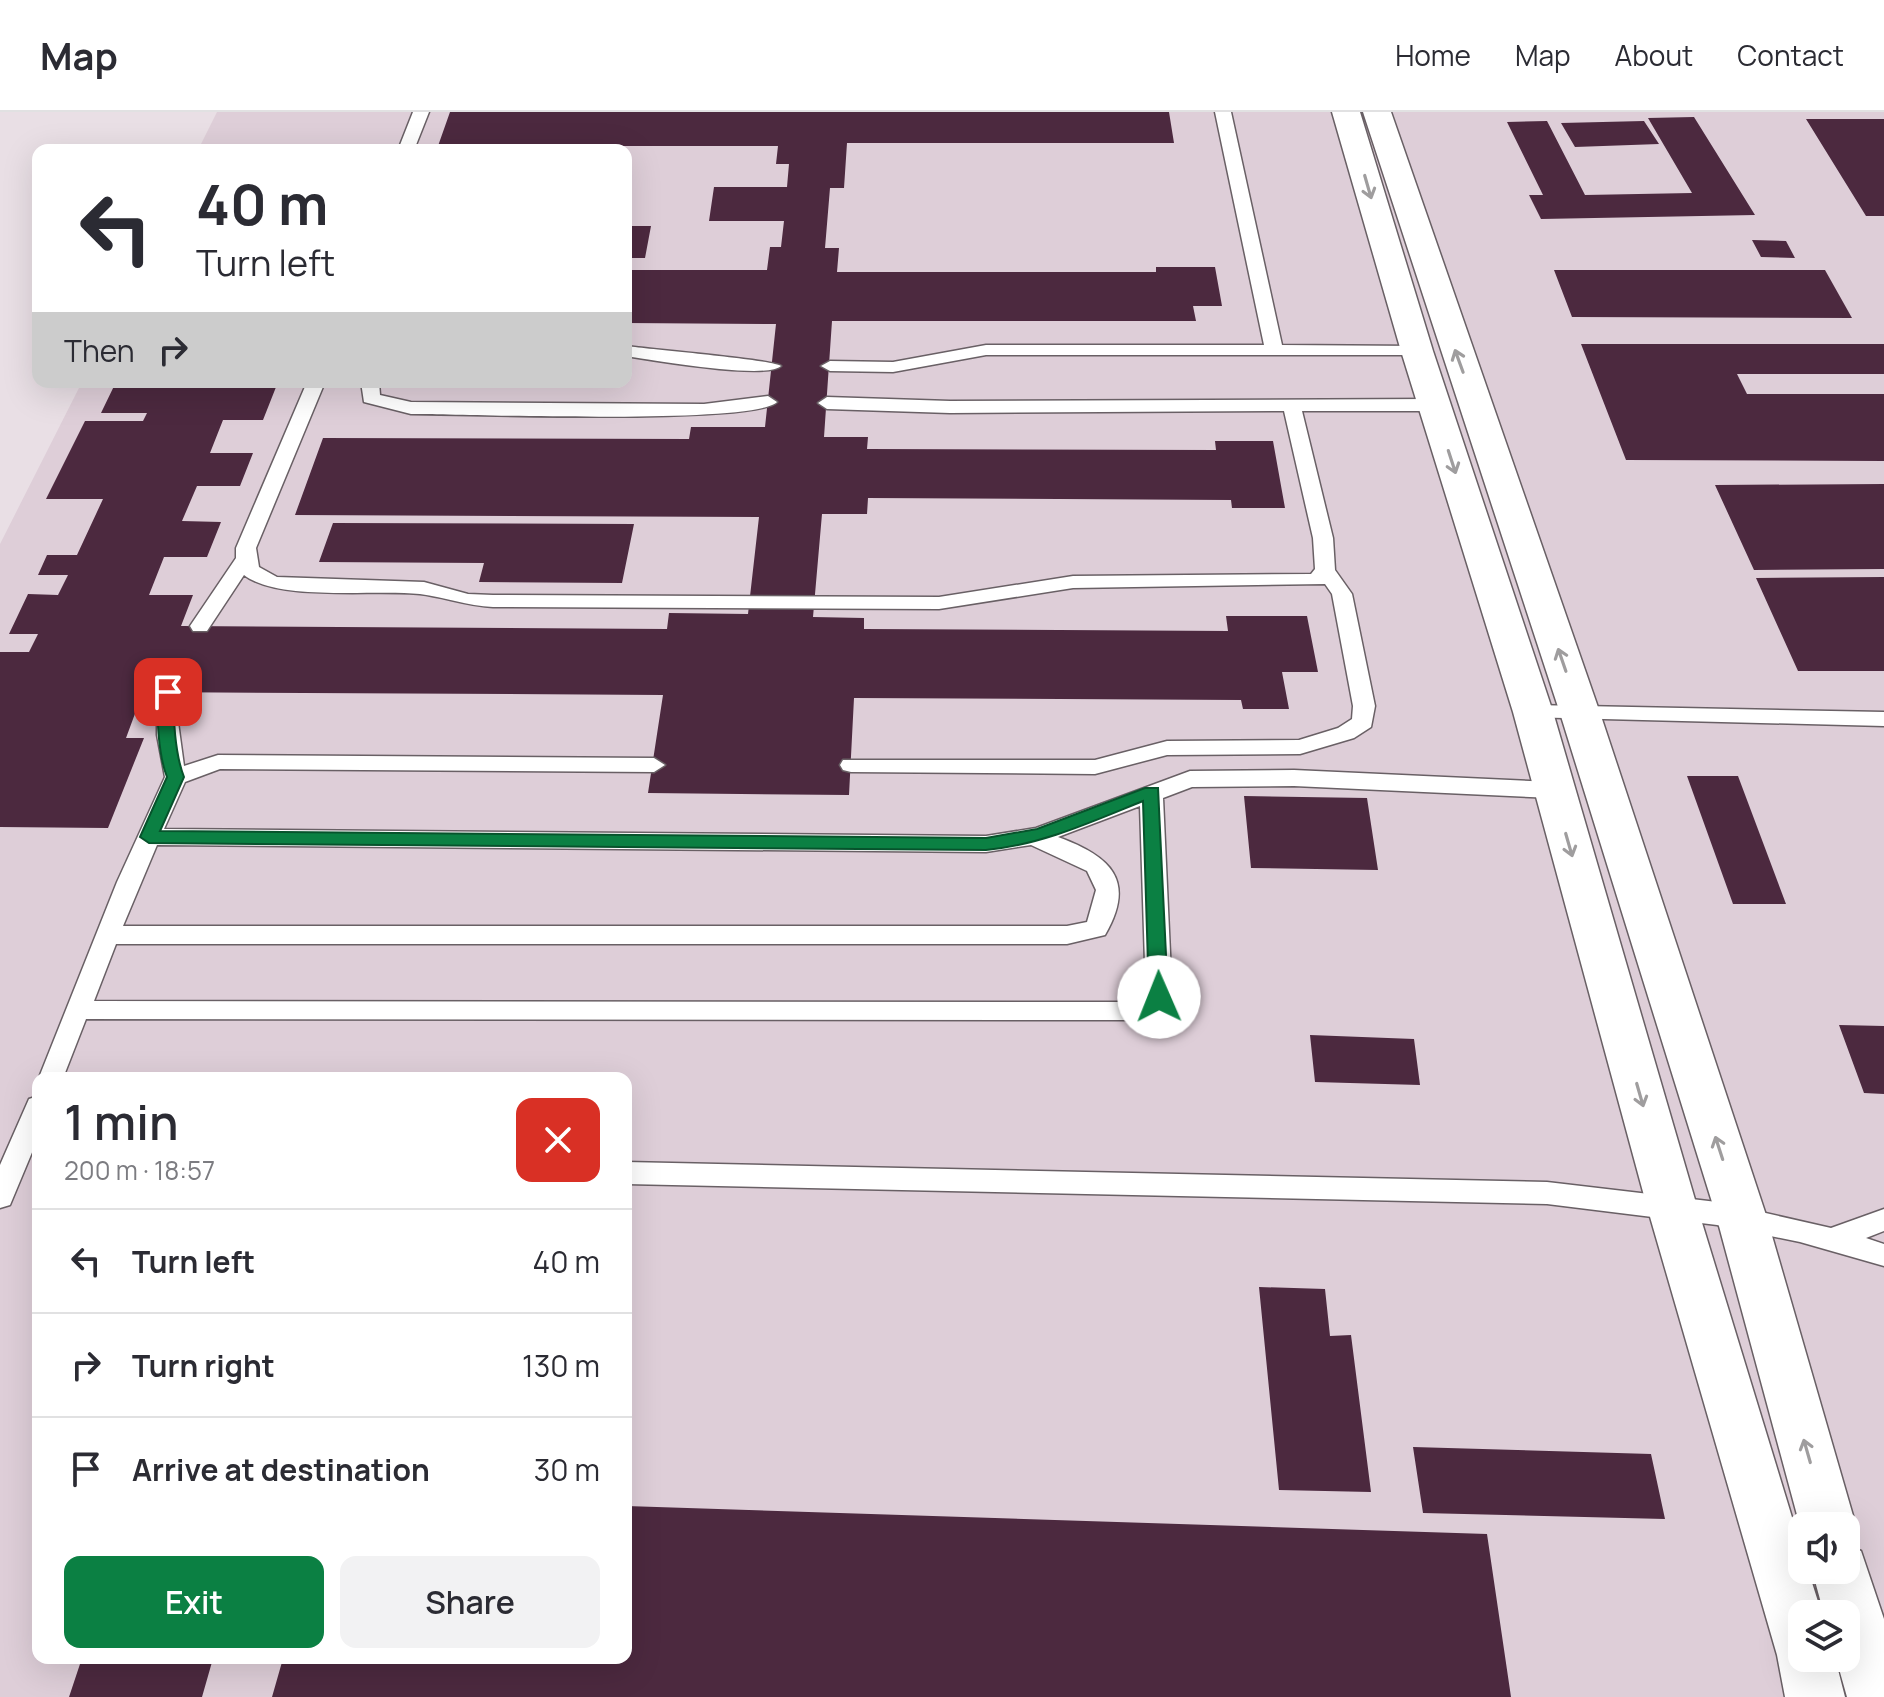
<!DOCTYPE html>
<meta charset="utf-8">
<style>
body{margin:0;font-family:Manrope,sans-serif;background:#f2f2f3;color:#2b2b33;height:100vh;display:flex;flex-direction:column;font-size:30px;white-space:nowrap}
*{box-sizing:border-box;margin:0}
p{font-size:26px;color:#7c7c81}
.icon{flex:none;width:44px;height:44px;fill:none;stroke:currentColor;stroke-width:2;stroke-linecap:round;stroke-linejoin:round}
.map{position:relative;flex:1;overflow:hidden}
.panel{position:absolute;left:32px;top:960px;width:600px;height:592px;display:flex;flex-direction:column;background:#fff;border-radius:16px;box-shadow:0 8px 32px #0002}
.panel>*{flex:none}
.banner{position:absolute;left:32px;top:32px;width:600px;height:244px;border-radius:16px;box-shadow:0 8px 32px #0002;background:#fff;color:#2b2b33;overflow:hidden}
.controls{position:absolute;left:1788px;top:1400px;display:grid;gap:16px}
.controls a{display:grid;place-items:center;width:72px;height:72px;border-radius:16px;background:#fff;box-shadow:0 8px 32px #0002;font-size:40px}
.pin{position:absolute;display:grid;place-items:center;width:68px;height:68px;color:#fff;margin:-34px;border-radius:16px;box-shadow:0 4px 12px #0006}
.me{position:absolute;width:88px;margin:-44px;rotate:359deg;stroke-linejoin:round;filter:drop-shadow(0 0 6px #0008)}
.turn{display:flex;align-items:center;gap:28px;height:168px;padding:0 32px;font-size:36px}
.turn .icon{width:104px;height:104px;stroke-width:2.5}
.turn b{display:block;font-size:56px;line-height:68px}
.then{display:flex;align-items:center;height:76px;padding:0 32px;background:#0003;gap:16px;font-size:30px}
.round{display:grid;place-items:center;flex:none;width:84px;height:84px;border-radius:16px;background:#f2f2f3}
.overview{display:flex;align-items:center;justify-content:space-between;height:136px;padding:0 32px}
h1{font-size:48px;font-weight:600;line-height:60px}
.action{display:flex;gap:16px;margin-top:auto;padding:16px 32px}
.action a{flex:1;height:92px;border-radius:16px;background:#0b8043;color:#fff;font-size:32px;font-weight:600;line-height:92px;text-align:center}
.action a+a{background:#f2f2f3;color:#2b2b33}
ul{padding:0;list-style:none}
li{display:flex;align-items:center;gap:24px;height:104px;padding:0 32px;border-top:2px solid #e1e1e2}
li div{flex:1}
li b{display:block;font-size:30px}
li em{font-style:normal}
header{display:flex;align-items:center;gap:48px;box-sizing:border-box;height:112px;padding:0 40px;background:#fff;border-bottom:2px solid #e1e1e2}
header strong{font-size:38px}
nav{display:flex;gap:44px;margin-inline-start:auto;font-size:28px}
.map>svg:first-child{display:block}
.built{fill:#deced8;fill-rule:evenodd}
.building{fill:#4c293f}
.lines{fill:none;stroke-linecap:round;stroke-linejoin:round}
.lane-casing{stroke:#696065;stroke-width:3}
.street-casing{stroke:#696065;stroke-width:3}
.lane{fill:#fff;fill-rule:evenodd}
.street{fill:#fff;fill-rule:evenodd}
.oneway{stroke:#9f9d9e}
.route{fill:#0b8043;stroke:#07532c;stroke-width:2}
</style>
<header>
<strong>Map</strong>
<nav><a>Home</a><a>Map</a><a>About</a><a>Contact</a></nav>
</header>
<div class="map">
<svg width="1884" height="1585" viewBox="0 0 1884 1585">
<rect width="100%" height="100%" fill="#e9dfe5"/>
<path class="built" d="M217 0H1884V1585H0V432L82 270H626V38H198ZM38 966H626V1546H38ZM1802 1414H1846V1458H1802ZM1802 1502H1846V1546H1802Z"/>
<path class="building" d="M450 0H1169L1174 31H847L844 76H830L825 136H839L837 160H1156V155H1215L1222 194H1193L1196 209H832L824 325H868L867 337 1216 338 1215 329H1273L1285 396H1232L1231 388 868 386 867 402H822L813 505 864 506V517L1228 519 1226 504H1307L1318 560H1282L1289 597H1243L1241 588 854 586 849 683 648 681 663 583 143 580 126 626H144L108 716 0 715V540H29L38 522H9L28 482 58 483 68 463H38L47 443H77L103 387H46L85 309H143L147 301H101L116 270H278L263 308H223L210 341H253L240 374H197L182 409 221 410 207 445H164L149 483H193L181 514 667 517 669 501 748 502 759 405 295 403 323 326 689 327 691 315H765L776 212 626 211V158H767L770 135H781L784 109H709L714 75H787L789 52H776L778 34H438Z
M1694 5 1755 103 1541 107 1529 83H1543L1507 10 1547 9 1585 83 1692 81 1648 6Z
M1806 7H1884V104H1866Z
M1644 9 1659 32 1575 35 1561 11Z
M626 114H651L645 146H626Z
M1752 128 1786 129 1795 146 1761 145Z
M1554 158H1825L1852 206 1572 205Z
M1581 232H1884V262H1737L1747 282H1884V349L1626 348Z
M1884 372V457L1754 458 1715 373Z
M333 411 634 412 622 471 479 470 484 451 319 450Z
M1884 465V559H1798L1756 466Z
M1687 664H1738L1786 792H1733Z
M1244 684 1367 686 1378 758 1251 756Z
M1839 913 1884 914V982L1864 981Z
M1310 923 1414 927 1420 973 1315 970Z
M1259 1175 1325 1177 1330 1224 1351 1223 1371 1380 1279 1378Z
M1413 1335 1651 1342 1665 1407 1423 1401Z
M626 1394 1487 1422 1511 1585H272L282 1550 253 1548 626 1546Z
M82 1546H94L212 1550 202 1585H69Z"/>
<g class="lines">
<defs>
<path id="lane" d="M413 0H429L414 38H398Z
M1215 0H1231L1282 233 1417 234 1426 239 1423 243H986L893 260 830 259 821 254 830 249 893 250 986 233H1264Z
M626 234C647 237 775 248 781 254 767 268 651 248 626 244Z
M307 270H325L256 436 259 455 277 465 424 470 468 482 493 483 939 485 1073 464 1311 462 1315 457 1313 426 1284 299 950 301 827 297 818 291 827 285 950 289 1433 287 1442 293 1433 299H1302L1333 426 1335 458 1352 482 1375 594 1371 615 1354 626 1300 642 1167 643 1095 662 851 660 843 658 840 653 843 648H1095L1167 629 1299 628 1338 616 1352 607 1353 594 1332 482 1325 472 1073 476 939 497 493 495C467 494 445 485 420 482 375 477 279 490 244 463L207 519H193L190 514 236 446V436Z
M361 270H379L380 283 411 290 704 292 768 284 777 290C755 313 461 302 411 302L364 290Z
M168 573 179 580 178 610 184 654 218 643 654 646 665 653 654 660 220 657 185 670 164 717 986 724 1036 716 1190 659 1294 658 1553 670 1564 678 1553 686 1294 674 1192 675 1163 686 1172 885 1157 906 1148 908 86 907 63 966 38 968 117 770 165 665 157 623V580ZM1140 694 1146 883 1141 890 94 889 116 832H1067L1105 823C1137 768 1110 744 1058 725ZM157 733 986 740 1031 733 1087 759 1096 778 1087 810 1067 814H123Z
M1533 593 1884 600V614L1525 605 1522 600 1525 595Z
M38 984V1026L10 1093 0 1096V1053L29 987Z
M626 1050 1547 1070 1717 1090 1831 1116 1884 1097V1119L1866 1126 1884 1132V1154L1800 1130 1717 1113 1547 1092 626 1072Z"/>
<path id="street" d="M1332 0H1360L1433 239 1553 600 1696 1091 1802 1438V1458H1808L1822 1502H1802V1546H1835L1845 1585H1785L1777 1543 1646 1091 1513 600 1401 239Z
M1363 0H1391L1600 601 1766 1103 1856 1414 1846 1433V1414H1802V1419L1800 1414 1716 1103 1560 601Z
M1846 1433 1861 1439 1884 1507V1585H1847L1836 1546H1846V1502H1824L1812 1458H1846Z"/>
</defs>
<use href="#lane" class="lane-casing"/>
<use href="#street" class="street-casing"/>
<use href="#lane" class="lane"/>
<use href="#street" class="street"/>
</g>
<defs><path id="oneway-shaft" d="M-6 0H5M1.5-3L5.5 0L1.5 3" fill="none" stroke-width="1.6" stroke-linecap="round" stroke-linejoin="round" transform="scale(2)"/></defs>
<g class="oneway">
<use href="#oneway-shaft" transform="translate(1368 75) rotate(74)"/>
<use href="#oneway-shaft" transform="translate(1459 249) rotate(-110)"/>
<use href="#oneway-shaft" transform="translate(1452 350) rotate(72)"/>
<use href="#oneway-shaft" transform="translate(1562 548) rotate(-109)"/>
<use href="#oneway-shaft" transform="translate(1569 733) rotate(74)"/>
<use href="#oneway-shaft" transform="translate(1640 983) rotate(74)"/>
<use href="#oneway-shaft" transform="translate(1719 1036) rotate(-108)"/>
<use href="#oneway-shaft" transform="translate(1807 1339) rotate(-106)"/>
</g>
<path class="route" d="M168 575 176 580C171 601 176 645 184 665L160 719 986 726 1037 717 1145 676H1158L1168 885 1159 892 1149 885 1143 689C1091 710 1041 733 986 738L149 731 140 725 167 665C159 645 155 601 160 580Z"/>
</svg>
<div class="controls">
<a><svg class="icon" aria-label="sound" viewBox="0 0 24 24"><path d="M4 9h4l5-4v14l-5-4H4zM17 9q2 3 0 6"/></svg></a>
<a><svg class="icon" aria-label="layers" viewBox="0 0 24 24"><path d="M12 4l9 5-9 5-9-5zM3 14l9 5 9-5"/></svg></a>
</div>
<div class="pin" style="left:168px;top:580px;background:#d93025"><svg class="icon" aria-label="arrive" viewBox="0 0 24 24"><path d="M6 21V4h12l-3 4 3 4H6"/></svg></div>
<svg class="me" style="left:1159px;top:885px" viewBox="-20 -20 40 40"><circle r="19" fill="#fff"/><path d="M0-13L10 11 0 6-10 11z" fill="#0b8043"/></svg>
<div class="banner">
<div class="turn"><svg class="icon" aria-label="left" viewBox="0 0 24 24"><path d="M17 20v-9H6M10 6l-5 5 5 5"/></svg><div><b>40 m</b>Turn left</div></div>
<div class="then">Then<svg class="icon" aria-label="right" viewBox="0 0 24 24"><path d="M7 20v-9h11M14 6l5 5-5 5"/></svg></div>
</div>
<section class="panel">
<div class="overview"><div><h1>1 min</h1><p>200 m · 18:57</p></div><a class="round" style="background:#d93025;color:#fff"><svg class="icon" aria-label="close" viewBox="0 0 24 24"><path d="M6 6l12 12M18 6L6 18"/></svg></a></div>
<ul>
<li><svg class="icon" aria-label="left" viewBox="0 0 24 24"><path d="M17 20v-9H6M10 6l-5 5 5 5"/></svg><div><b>Turn left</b></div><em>40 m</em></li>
<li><svg class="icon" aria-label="right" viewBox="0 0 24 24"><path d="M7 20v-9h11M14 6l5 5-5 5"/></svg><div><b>Turn right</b></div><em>130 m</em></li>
<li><svg class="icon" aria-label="arrive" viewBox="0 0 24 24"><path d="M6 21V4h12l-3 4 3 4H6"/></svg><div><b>Arrive at destination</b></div><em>30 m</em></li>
</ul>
<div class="action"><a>Exit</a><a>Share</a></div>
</section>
</div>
